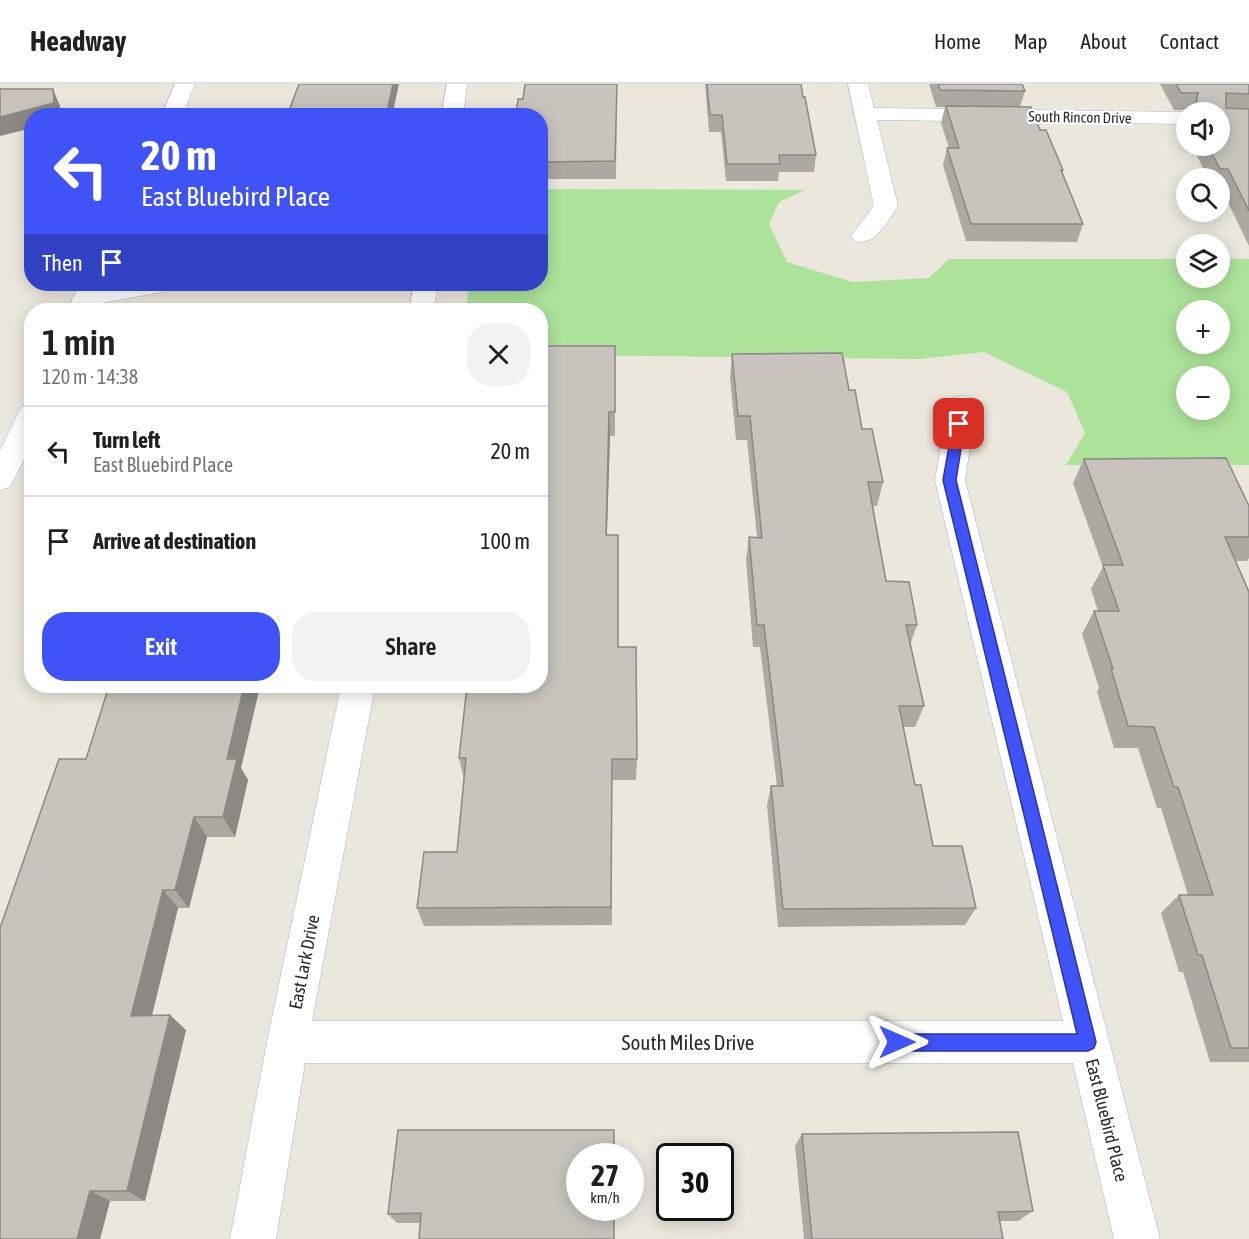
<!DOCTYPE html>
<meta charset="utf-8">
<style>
body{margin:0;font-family:"Asap Condensed",sans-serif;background:#f2f2f2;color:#202124;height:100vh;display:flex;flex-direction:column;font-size:22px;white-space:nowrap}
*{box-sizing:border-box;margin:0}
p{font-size:20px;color:#757577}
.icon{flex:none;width:33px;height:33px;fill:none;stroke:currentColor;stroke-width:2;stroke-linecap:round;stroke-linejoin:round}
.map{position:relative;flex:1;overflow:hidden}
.drawer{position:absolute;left:24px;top:219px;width:524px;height:390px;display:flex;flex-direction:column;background:#fff;border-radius:24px;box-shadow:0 3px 15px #0003}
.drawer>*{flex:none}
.guide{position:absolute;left:24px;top:24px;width:524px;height:183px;border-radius:24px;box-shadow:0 3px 15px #0003;background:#3f53f7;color:#fff;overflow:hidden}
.tools{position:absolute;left:1176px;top:18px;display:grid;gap:12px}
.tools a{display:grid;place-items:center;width:54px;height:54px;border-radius:50%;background:#fff;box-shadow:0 3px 15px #0003;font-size:30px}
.speed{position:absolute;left:566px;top:1059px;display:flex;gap:12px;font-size:30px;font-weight:700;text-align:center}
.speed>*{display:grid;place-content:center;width:78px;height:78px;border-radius:50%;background:#fff;box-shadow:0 3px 15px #0003;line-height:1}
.speed small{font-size:15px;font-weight:400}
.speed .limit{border:3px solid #111;border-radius:9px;background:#fff;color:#111}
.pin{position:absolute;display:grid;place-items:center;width:51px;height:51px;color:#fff;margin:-26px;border-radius:12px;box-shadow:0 3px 9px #0006}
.me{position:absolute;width:66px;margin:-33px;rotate:90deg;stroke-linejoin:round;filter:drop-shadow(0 0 4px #0008)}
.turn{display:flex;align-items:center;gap:21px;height:126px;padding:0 18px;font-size:27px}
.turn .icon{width:78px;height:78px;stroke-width:2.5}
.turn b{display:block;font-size:42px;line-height:51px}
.then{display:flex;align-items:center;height:57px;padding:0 18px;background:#0003;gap:12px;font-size:22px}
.round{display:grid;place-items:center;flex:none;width:63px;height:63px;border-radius:24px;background:#f2f2f2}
.head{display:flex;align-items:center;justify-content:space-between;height:102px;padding:0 18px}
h1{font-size:36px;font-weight:600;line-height:45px}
.cta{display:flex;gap:12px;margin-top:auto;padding:12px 18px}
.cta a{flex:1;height:69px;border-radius:24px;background:#3f53f7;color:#fff;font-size:24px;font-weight:600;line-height:69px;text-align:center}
.cta a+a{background:#f2f2f2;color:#202124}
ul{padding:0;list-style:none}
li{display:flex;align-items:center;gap:18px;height:90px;padding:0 18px;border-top:2px solid #e0e0e0}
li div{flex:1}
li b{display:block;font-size:22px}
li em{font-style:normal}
header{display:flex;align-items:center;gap:36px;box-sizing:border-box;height:84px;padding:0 30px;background:#fff;border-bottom:2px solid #e0e0e0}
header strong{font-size:28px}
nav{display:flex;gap:33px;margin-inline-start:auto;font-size:21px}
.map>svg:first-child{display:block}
.green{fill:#ade29a;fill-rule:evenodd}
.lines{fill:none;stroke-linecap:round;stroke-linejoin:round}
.minor-casing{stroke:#b0b2be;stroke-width:1}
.tertiary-casing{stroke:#b0b2be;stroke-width:1}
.minor{fill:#fff;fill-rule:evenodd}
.tertiary{fill:#fff;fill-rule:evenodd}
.wall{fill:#aca8a2}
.shaded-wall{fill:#8c8884}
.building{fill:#c8c3bc;stroke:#8c8884;stroke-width:1.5}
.route{fill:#3f53f7;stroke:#2936a1;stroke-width:1.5}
.labels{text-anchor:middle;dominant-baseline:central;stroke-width:4.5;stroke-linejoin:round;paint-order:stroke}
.far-street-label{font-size:15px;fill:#2a2a2a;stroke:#fff}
.street-label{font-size:18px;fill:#2a2a2a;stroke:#fff}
.near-street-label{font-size:21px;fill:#2a2a2a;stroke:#fff}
</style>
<header>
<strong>Headway</strong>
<nav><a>Home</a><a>Map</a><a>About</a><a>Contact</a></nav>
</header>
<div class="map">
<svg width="1249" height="1155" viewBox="0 0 1249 1155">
<rect width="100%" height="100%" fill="#ece7dd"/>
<path class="green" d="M540 105 805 106 779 118 769 140 787 178 852 198 929 194 949 175H1186V194H1220V175H1249V381H1066L1085 349 1067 308 984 268 920 275 540 271V226H466L469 200H540ZM1186 226H1220V260H1186ZM1186 292H1220V326H1186Z"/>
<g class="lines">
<defs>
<path id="minor" d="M447 0H467L463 32H441Z
M848 0H868L874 24 1189 28H1186V40L877 36 898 122C887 138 876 162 855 157L851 152 874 122Z
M123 200H174L171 205 162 208 85 222 76 219 72 214 76 209Z
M414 200H438L433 226H409Z
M962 312 972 314 976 321 965 396 1160 1155H1114L1073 979H305L276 1155H230L267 958 341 602H375L312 937H1063L935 396 948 321 952 314Z"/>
<path id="tertiary" d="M175 0H195L182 32H161Z
M80 200H104L91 226H67Z
M32 320V360L10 403 0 406V366L22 322Z"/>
</defs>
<use href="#minor" class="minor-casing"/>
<use href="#tertiary" class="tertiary-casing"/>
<use href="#minor" class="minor"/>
<use href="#tertiary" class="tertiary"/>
</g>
<path class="wall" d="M617 0 616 95H540V32L523 15Z
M705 0H801L803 13 816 71 814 88H779L778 97H726L721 48H709Z
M929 0H1022L1025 7 1020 23 1040 46 1063 86 1062 89 1083 140 1077 158 966 157 943 81 947 64H949L941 39 945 23H936Z
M1160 0H1249V162L1220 102V94H1208L1192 62H1220V28H1188L1189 26H1174Z
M1186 31V51L1182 42Z
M615 262V352H610L607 451 618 563 637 675 636 696H612V841L424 842 417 824 457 768 464 695 459 674Z
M732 270 849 306 862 345 883 398 877 422H873L886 497 917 541 910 561 924 622 915 643H903L915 701 933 762 976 824 965 841 778 843 767 721 771 702H777L760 563H753L746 476 749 453H757L747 356H736L730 294Z
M1084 375 1249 422V474L1247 477H1235L1249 508V978H1210L1183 888H1179L1161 829 1179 811H1188L1161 724H1157L1138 664H1114L1097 608 1099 604 1082 550 1094 527H1098L1091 505 1103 483 1073 399Z
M109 602H260L241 684 248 696 235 753H207L189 824H178L152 932 186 946 145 1117H110L100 1155H0L86 675Z
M398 1046 615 1155 420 1139H397L388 1130Z
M802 1050 1033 1127 1018 1137H999L1003 1155H804L795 1062Z"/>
<path class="shaded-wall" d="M393 0H399L392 32H386Z
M53 5 60 22 61 32H32V44L0 52V33Z
M609 328 610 352 606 475V451Z
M244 602H260L241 684 248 696 235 753 223 733 227 675Z
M194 733 207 753 189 824 175 806Z
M163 806 178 824 148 947 131 932Z
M170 931 186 946 145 1117 127 1107Z
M90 1107 110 1117 100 1155H77Z"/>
<path class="building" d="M299 0H393L386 32H287Z
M525 0H617L615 77 540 78V32H516L518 15H523Z
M707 0H801L803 13H805L816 71H779L780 80H727L722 31H710Z
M938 0H1022L1025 7 940 6Z
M1176 0H1249V10L1226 9V24L1249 25V127L1228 85H1220L1208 62H1220V28H1191L1189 25H1195L1198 9H1181Z
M0 5H53L54 19 0 33Z
M946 22 1031 23 1040 46H1046L1063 86H1061L1083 140H971L947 64H959Z
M540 262H615V328H609L606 451H618V563H636L637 675H612L611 823 417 824 424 768H457L466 674H459L467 602H540Z
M842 269 849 306H855L862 345H872L883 398H868L886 497 909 498 917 541H906L924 622H899L915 701H921L933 762H962L976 824 783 825 771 702H783L764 541H757L749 453 762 454 750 332H738L732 270Z
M1226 374 1249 422V453H1225L1249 508V964H1231L1202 871H1198L1179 811H1213L1178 703H1174L1154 643 1128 642 1111 585H1113L1094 527H1119L1103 481H1123L1084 375Z
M109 602H244L227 675H237L223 733H194L175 806H163L131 932 170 931 127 1107H90L77 1155H0V844L59 675H86Z
M398 1046H614V1072H579V1124H614V1155H419L421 1129 388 1130Z
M1018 1048 1033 1127 998 1128 1003 1155H812L802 1050Z"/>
<path class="route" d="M959 336 965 340 956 396 1096 958 1094 964 1088 967H897L891 964 888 958 891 952 897 950H1077L943 396 953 340Z"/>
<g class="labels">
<g class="far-street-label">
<text transform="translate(1080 33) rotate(1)">South Rincon Drive</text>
</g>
<g class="street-label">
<text transform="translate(304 878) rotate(-79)">East Lark Drive</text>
<text transform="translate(1107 1036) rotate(76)">East Bluebird Place</text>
</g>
<g class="near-street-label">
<text x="688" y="958">South Miles Drive</text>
</g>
</g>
</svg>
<div class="tools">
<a><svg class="icon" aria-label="sound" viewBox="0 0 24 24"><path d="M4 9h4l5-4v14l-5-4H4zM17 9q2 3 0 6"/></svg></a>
<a><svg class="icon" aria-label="search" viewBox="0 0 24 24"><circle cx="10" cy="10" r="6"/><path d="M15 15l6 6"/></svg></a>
<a><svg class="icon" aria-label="layers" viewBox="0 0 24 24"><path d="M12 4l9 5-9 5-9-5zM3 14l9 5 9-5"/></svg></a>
<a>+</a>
<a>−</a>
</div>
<div class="speed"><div>27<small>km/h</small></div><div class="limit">30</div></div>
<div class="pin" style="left:959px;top:340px;background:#d93025"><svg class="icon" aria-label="arrive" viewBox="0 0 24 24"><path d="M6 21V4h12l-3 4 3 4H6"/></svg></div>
<svg class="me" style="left:897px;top:958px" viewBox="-20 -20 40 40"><path d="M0-17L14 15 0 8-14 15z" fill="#3f53f7" stroke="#fff" stroke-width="4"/></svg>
<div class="guide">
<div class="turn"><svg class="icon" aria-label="left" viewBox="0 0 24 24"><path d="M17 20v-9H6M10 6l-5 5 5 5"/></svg><div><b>20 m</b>East Bluebird Place</div></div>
<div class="then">Then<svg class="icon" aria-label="arrive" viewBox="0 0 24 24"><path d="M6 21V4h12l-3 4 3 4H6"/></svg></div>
</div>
<section class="drawer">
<div class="head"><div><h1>1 min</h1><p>120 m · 14:38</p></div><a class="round"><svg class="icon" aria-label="close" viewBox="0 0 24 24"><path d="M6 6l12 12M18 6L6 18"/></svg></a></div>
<ul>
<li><svg class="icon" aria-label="left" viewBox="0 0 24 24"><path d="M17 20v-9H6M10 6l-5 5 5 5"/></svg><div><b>Turn left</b><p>East Bluebird Place</p></div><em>20 m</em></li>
<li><svg class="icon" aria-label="arrive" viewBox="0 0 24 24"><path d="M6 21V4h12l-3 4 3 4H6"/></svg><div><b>Arrive at destination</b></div><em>100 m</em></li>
</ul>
<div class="cta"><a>Exit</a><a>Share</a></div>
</section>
</div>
